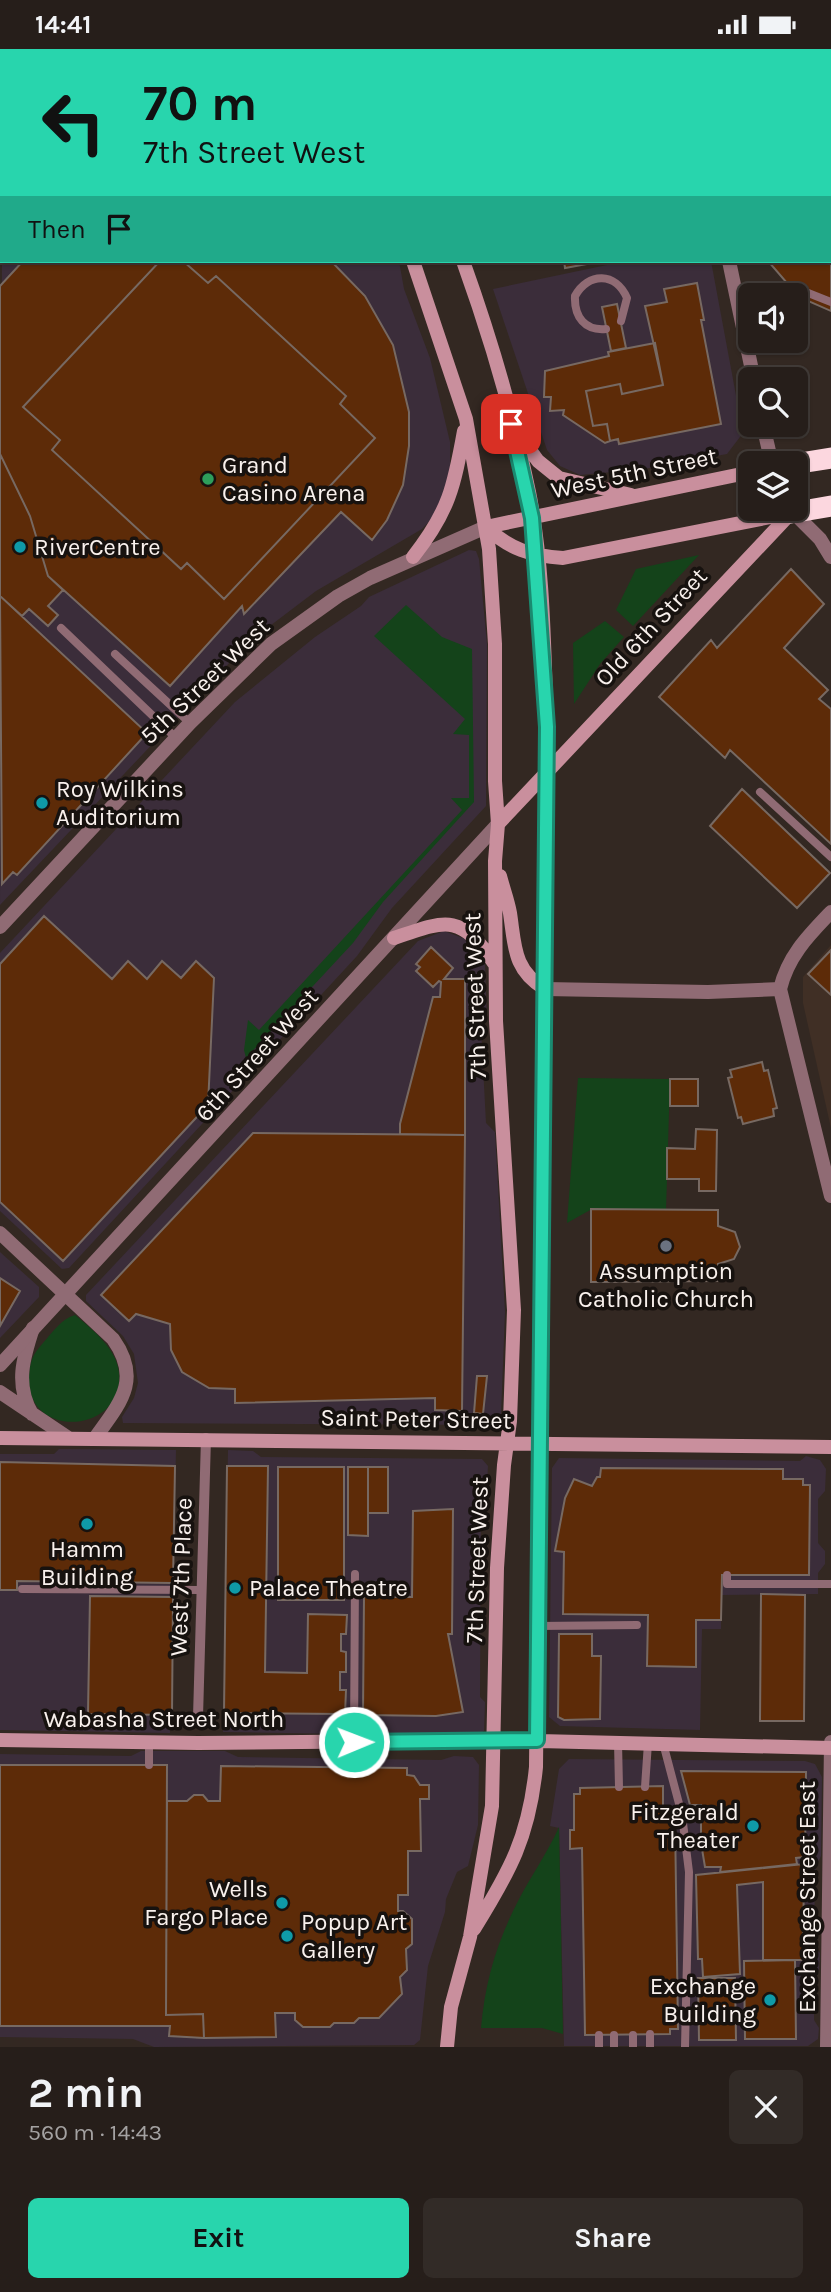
<!DOCTYPE html>
<meta charset="utf-8">
<style>
body{margin:0;font-family:Karla,sans-serif;background:#322b27;color:#f1f3f6;height:100vh;display:flex;flex-direction:column;font-size:26px;white-space:nowrap}
*{box-sizing:border-box;margin:0}
p{font-size:23px;color:#a4a2a2}
.icon{flex:none;width:38px;height:38px;fill:none;stroke:currentColor;stroke-width:2;stroke-linecap:round;stroke-linejoin:round}
.map{position:relative;height:1998px;overflow:hidden}
.details{display:flex;flex-direction:column;background:#261e1a;flex:1}
.details>*{flex:none}
.guide{position:absolute;left:0px;top:0px;width:831px;height:214px;box-shadow:0 2px 5px #0004,0 0 0 2px #423c39;background:#28d5ad;color:#111;overflow:hidden}
.tools{position:absolute;left:738px;top:234px;display:grid;gap:14px}
.tools a{display:grid;place-items:center;width:70px;height:70px;border-radius:10px;background:#261e1a;box-shadow:0 2px 5px #0004,0 0 0 2px #423c39;font-size:35px}
.pin{position:absolute;display:grid;place-items:center;width:60px;height:60px;color:#fff;margin:-30px;border-radius:14px;box-shadow:0 4px 10px #0006}
.me{position:absolute;width:77px;margin:-38px;rotate:89deg;stroke-linejoin:round;filter:drop-shadow(0 0 5px #0008)}
.turn{display:flex;align-items:center;gap:24px;height:147px;padding:0 28px;font-size:32px}
.turn .icon{width:91px;height:91px;stroke-width:2.5}
.turn b{display:block;font-size:49px;line-height:60px}
.then{display:flex;align-items:center;height:66px;padding:0 28px;background:#0003;gap:14px;font-size:26px}
.round{display:grid;place-items:center;flex:none;width:74px;height:74px;border-radius:10px;background:#322b27}
.headline{display:flex;align-items:center;justify-content:space-between;height:119px;padding:0 28px}
h1{font-size:42px;font-weight:700;line-height:52px}
.cta{display:flex;gap:14px;margin-top:auto;padding:14px 28px}
.cta a{flex:1;height:80px;border-radius:10px;background:#28d5ad;color:#111;font-size:28px;font-weight:700;line-height:80px;text-align:center}
.cta a+a{background:#322b27;color:#f1f3f6}
.status{display:flex;justify-content:space-between;align-items:center;height:49px;padding:0 35px;background:#261e1a;direction:ltr}
.status svg{height:19px;fill:currentColor}
.map>svg:first-child{display:block}
.commercial{fill:#3b2d3a}
.built{fill:#402f25}
.green{fill:#14431a}
.building{fill:#5d2b08;stroke:#776962;stroke-width:2}
.lines{fill:none;stroke-linecap:round;stroke-linejoin:round}
.service{stroke:#906b74;stroke-width:8}
.pedestrian{stroke:#906b74;stroke-width:10}
.minor{stroke:#906b74;stroke-width:14}
.tertiary{stroke:#906b74;stroke-width:14}
.secondary{stroke:#c98f9d;stroke-width:14}
.motorway{stroke:#fcd7df;stroke-width:21}
.route-casing{stroke:#1a8a70;stroke-width:18}
.route{stroke:#28d5ad;stroke-width:12}
.leisure-dot{fill:#2e9e5b;stroke:#17120f;stroke-width:2.5}
.culture-dot{fill:#0f9aa8;stroke:#17120f;stroke-width:2.5}
.worship-dot{fill:#6b7280;stroke:#17120f;stroke-width:2.5}
.labels{text-anchor:middle;dominant-baseline:central;stroke-width:7;stroke-linejoin:round;paint-order:stroke}
.poi-label{font-size:24px;fill:#f9f1ed;stroke:#17120f;text-anchor:start}
.street-label{font-size:24px;fill:#f9f1ed;stroke:#17120f}
</style>
<div class="status"><b>14:41</b><svg viewBox="0 0 49 12"><path d="M0 12V9h3v3zM5 12V6h3v6zM10 12V3h3v9zM15 12V0h3v12zM26 1h20v11H26zM47 4h2v5h-2z"/></svg></div>
<div class="map">
<svg width="831" height="1998" viewBox="0 0 831 1998">
<rect width="100%" height="100%" fill="#332822"/>
<path class="commercial" d="M0 0H287V2H2V5Z
M2 196V212H399L404 240 430 309 450 393V429L435 466 422 480 316 542 250 592 0 856Z
M626 212H711L743 384 727 405 644 420 580 426 560 417 547 401 493 240Z
M469 501 476 502 479 510 487 595 486 757 392 859 357 907 69 1219 62 1220 0 1162V904L235 653 315 588 361 557 369 548Z
M444 882 471 892 485 916 487 971 481 979 486 1074 495 1083 505 1263 501 1366 495 1376 123 1374 122 1368 134 1349 138 1334 134 1305 123 1287 86 1252V1246L418 892Z
M0 1203 39 1238V1248L0 1289Z
M59 1400 176 1401 170 1684 0 1681V1405H54Z
M228 1401 253 1402 261 1408 482 1410 488 1417 487 1435 481 1442 480 1648 485 1653 484 1682 477 1687 223 1683Z
M806 1407 820 1411 826 1420 825 1442 818 1450V1494L825 1502V1515L818 1524V1545L721 1546V1580H702L700 1681 560 1677 549 1668 552 1419 559 1409 800 1412Z
M141 1702H225L238 1708 441 1711 454 1707 473 1708 479 1716 478 1776 468 1817 457 1823 446 1850 445 1863 428 1917 420 1991 414 1996 154 1998 133 1990 0 1988V1705L131 1707Z
M569 1710 805 1712 815 1715 822 1728 821 1807 816 1817 813 1895 820 1904 819 1920 814 1930V1971L819 1979 818 1990 808 1997H564L559 1779 550 1777 559 1720Z"/>
<path class="built" d="M831 896V1079L803 954V928Z"/>
<path class="green" d="M699 506 633 577 616 561 636 520Z
M406 556 442 588 472 600 474 753 383 853 353 894 246 1009 244 1001 248 971 259 981 462 761 451 749H469V686L453 685 465 670 374 587Z
M605 572 624 588 600 615 574 655 573 594Z
M578 1029 670 1030 666 1161 592 1160 567 1174Z
M75 1266C93 1281 117 1300 119 1324 125 1385 25 1392 29 1327 30 1312 33 1305 43 1294 52 1284 62 1269 75 1266Z
M559 1778 563 1985 542 1979H481C485 1934 496 1895 517 1854 530 1828 547 1805 559 1778Z"/>
<path class="building" d="M830 98 831 99V262L799 248 768 212H830Z
M23 212H331L365 247 393 296 409 363V397L403 436 387 471 372 491 341 463 244 565 242 557 170 637 48 527 30 467 0 405V237Z
M160 212H183L208 234 216 227 346 347 340 355 375 389 224 550 187 514 181 520 52 401 60 391 23 358Z
M564 212H603L565 219Z
M697 234 704 271H701L721 375 619 395 618 390 610 392 607 375 593 377 586 342 620 335 622 345 663 336 645 257 667 253 664 240Z
M617 255 626 299 611 302 602 258Z
M655 294 663 336 622 345 620 335 586 342 593 377 607 375 610 392 605 394 563 366 564 361 550 362 551 348H544L545 322 609 307 608 303Z
M0 405 30 467 48 527 63 541 48 557 58 566 48 577 29 560 22 567 0 547Z
M791 520 824 555 784 599 828 641 819 650 831 660V795L730 701 725 709 659 648 711 591 717 599Z
M0 547 147 684 17 826 13 823 2 835Z
M742 740 830 824 797 859 710 777Z
M44 867 112 930 128 912 147 930 162 912 181 929 196 912 214 929 208 1056 63 1212 0 1153V915Z
M431 898 453 919 444 930H465V1086L400 1085V1075L433 948H440L441 933 439 932 433 938 416 922 420 918 416 915Z
M831 901V946L808 925Z
M762 1013 764 1022 768 1021 777 1059 773 1060 774 1067 743 1075 741 1068 738 1069 728 1029 732 1028 730 1021Z
M670 1030H698V1057H670Z
M696 1080 717 1081 716 1142H699V1130H667V1099L695 1100Z
M253 1084 465 1086 462 1362 435 1361V1349L235 1354V1340L209 1339 182 1323 171 1301 170 1275 136 1265 129 1272 101 1246Z
M591 1160 718 1161V1177L735 1183 740 1198 734 1210 718 1215V1232L591 1233Z
M0 1229 20 1242 0 1277Z
M477 1327H487L483 1365 474 1364Z
M0 1413 175 1417 173 1534 17 1532V1541H0Z
M227 1417H268L265 1623 307 1624 308 1565 347 1566 346 1585H341V1602L346 1603V1623H340V1641H346L345 1665 224 1664Z
M278 1418H344V1551H278Z
M348 1418H368V1487L348 1486Z
M368 1418H388V1464H368Z
M601 1419 783 1420V1430H803V1436H810L809 1526H722L721 1571H696V1618L647 1617 648 1566 563 1565 564 1503 555 1502 565 1449 574 1430 592 1437 597 1428H600Z
M453 1460 452 1585H448L463 1663 436 1667 363 1666 364 1548H412L413 1462Z
M761 1545 805 1546 804 1672H760Z
M90 1547 173 1548 172 1666 88 1665Z
M559 1585H592V1607H601L600 1670 564 1671 558 1668Z
M0 1716H167L166 1966 203 1965 204 1989 169 1987 170 1977H0Z
M221 1717 407 1719V1726L414 1727 420 1736H429V1750H420L421 1802H408V1846H398V1862H403L412 1870V1895L406 1900 407 1921 400 1928 402 1945 379 1969H359L354 1974H334L330 1978H303L295 1971V1964H275L276 1988 204 1989 203 1965 166 1966 167 1752H187L194 1746H203L208 1752H220Z
M681 1722 806 1723 805 1808 796 1809 797 1815 720 1823 721 1818H705L701 1794V1756H690Z
M663 1737V1770H675L678 1980H670V1985L585 1986 582 1799 570 1800V1781H574V1745H580V1739Z
M804 1815 803 1911H763V1833L737 1836 740 1925 703 1928 702 1910H698L696 1826Z
M795 1911 796 1990H745L744 1912Z
M698 1929H735L736 1991H699Z"/>
<g class="lines">
<path class="service" d="M830 197 831 198
M737 250 788 236 831 253
M606 280C585 282 574 268 575 247 588 223 616 223 627 249L621 272
M61 579 176 689
M115 605 190 674
M760 743 831 808
M727 1526V1535H831
M22 1540 201 1541
M537 1577 637 1576
M149 1693V1716
M354 1693 355 1525
M618 1693 619 1738
M663 1694 682 1766 689 1823 685 1998
M645 1738 648 1694
M599 1998V1986
M614 1998V1986
M633 1998V1986
M650 1998V1985"/>
<path class="pedestrian" d="M198 1668 206 1389"/>
<path class="minor" d="M684 0V2
M729 212 754 331
M763 376 772 415
M790 460 820 490 831 508
M831 863C808 887 788 907 780 940L831 1147
M545 940 708 943 780 940
M0 1184 113 1290C142 1331 120 1354 95 1389
M0 1343 67 1388
M32 1365C15 1336 23 1309 33 1279
M827 1998 831 1693"/>
<path class="tertiary" d="M0 21H2
M0 878 190 674 271 595 338 547 370 529 486 478
M0 1316 498 775"/>
<path class="secondary" d="M294 0V2
M324 0 325 2
M366 0 367 2
M752 0 757 2
M431 2 438 0
M830 31 831 32
M830 72 831 73
M0 151 2 150
M0 184 2 183
M413 212 466 370 489 500 495 595V732L498 775 495 812 496 972 514 1261 510 1372 504 1416 497 1519 492 1757 470 1888 451 1958 447 1998
M463 212C490 287 513 365 529 443 544 519 544 601 547 678L536 1718C529 1788 510 1822 474 1880
M517 383 538 412 559 429 631 446
M486 478C509 500 531 507 563 509L791 464
M486 478 751 423
M413 508C449 462 454 438 464 382
M498 775 791 464
M500 827C503 839 508 852 510 864 515 897 513 921 545 940
M394 889C447 871 460 864 494 914
M0 1389 831 1398
M0 1691 198 1694 495 1691 831 1699"/>
<path class="motorway" d="M794 415 831 409
M791 464 831 457"/>
</g>
<g class="lines">
<defs>
<path id="route" d="M354 1693 537 1691 547 678 532 469 511 375"/>
</defs>
<use href="#route" class="route-casing"/>
<use href="#route" class="route"/>
</g>
<circle class="leisure-dot" cx="208" cy="430" r="7"/>
<g class="culture-dot">
<circle cx="20" cy="498" r="7"/>
<circle cx="42" cy="754" r="7"/>
<circle cx="87" cy="1475" r="7"/>
<circle cx="235" cy="1539" r="7"/>
<circle cx="753" cy="1777" r="7"/>
<circle cx="282" cy="1854" r="7"/>
<circle cx="287" cy="1887" r="7"/>
<circle cx="770" cy="1951" r="7"/>
</g>
<circle class="worship-dot" cx="666" cy="1197" r="7"/>
<g class="labels">
<g class="poi-label">
<text x="222" y="416">Grand<tspan x="222" dy="28">Casino Arena</tspan></text>
<text x="34" y="498">RiverCentre</text>
<text x="56" y="740">Roy Wilkins<tspan x="56" dy="28">Auditorium</tspan></text>
<text x="666" y="1222" text-anchor="middle">Assumption<tspan x="666" dy="28">Catholic Church</tspan></text>
<text x="87" y="1500" text-anchor="middle">Hamm<tspan x="87" dy="28">Building</tspan></text>
<text x="249" y="1539">Palace Theatre</text>
<text x="739" y="1763" text-anchor="end">Fitzgerald<tspan x="739" dy="28">Theater</tspan></text>
<text x="268" y="1840" text-anchor="end">Wells<tspan x="268" dy="28">Fargo Place</tspan></text>
<text x="301" y="1873">Popup Art<tspan x="301" dy="28">Gallery</tspan></text>
<text x="756" y="1937" text-anchor="end">Exchange<tspan x="756" dy="28">Building</tspan></text>
</g>
<g class="street-label">
<text transform="translate(634 424) rotate(-12)">West 5th Street</text>
<text transform="translate(651 578) rotate(-47)">Old 6th Street</text>
<text transform="translate(205 632) rotate(-44)">5th Street West</text>
<text transform="translate(475 947) rotate(-92)">7th Street West</text>
<text transform="translate(257 1006) rotate(-48)">6th Street West</text>
<text transform="translate(416 1370) rotate(1)">Saint Peter Street</text>
<text transform="translate(477 1511) rotate(-88)">7th Street West</text>
<text transform="translate(181 1528) rotate(-88)">West 7th Place</text>
<text x="164" y="1670">Wabasha Street North</text>
<text transform="translate(807 1848) rotate(-90)">Exchange Street East</text>
</g>
</g>
</svg>
<div class="tools">
<a><svg class="icon" aria-label="sound" viewBox="0 0 24 24"><path d="M4 9h4l5-4v14l-5-4H4zM17 9q2 3 0 6"/></svg></a>
<a><svg class="icon" aria-label="search" viewBox="0 0 24 24"><circle cx="10" cy="10" r="6"/><path d="M15 15l6 6"/></svg></a>
<a><svg class="icon" aria-label="layers" viewBox="0 0 24 24"><path d="M12 4l9 5-9 5-9-5zM3 14l9 5 9-5"/></svg></a>
</div>
<div class="pin" style="left:511px;top:375px;background:#d93025"><svg class="icon" aria-label="arrive" viewBox="0 0 24 24"><path d="M6 21V4h12l-3 4 3 4H6"/></svg></div>
<svg class="me" style="left:354px;top:1693px" viewBox="-20 -20 40 40"><circle r="17" fill="#28d5ad" stroke="#fff" stroke-width="3"/><path d="M0-11L8 9 0 5-8 9z" fill="#fff"/></svg>
<div class="guide">
<div class="turn"><svg class="icon" aria-label="left" viewBox="0 0 24 24"><path d="M17 20v-9H6M10 6l-5 5 5 5"/></svg><div><b>70 m</b>7th Street West</div></div>
<div class="then">Then<svg class="icon" aria-label="arrive" viewBox="0 0 24 24"><path d="M6 21V4h12l-3 4 3 4H6"/></svg></div>
</div>
</div>
<section class="details">
<div class="headline"><div><h1>2 min</h1><p>560 m · 14:43</p></div><a class="round"><svg class="icon" aria-label="close" viewBox="0 0 24 24"><path d="M6 6l12 12M18 6L6 18"/></svg></a></div>
<div class="cta"><a>Exit</a><a>Share</a></div>
</section>
